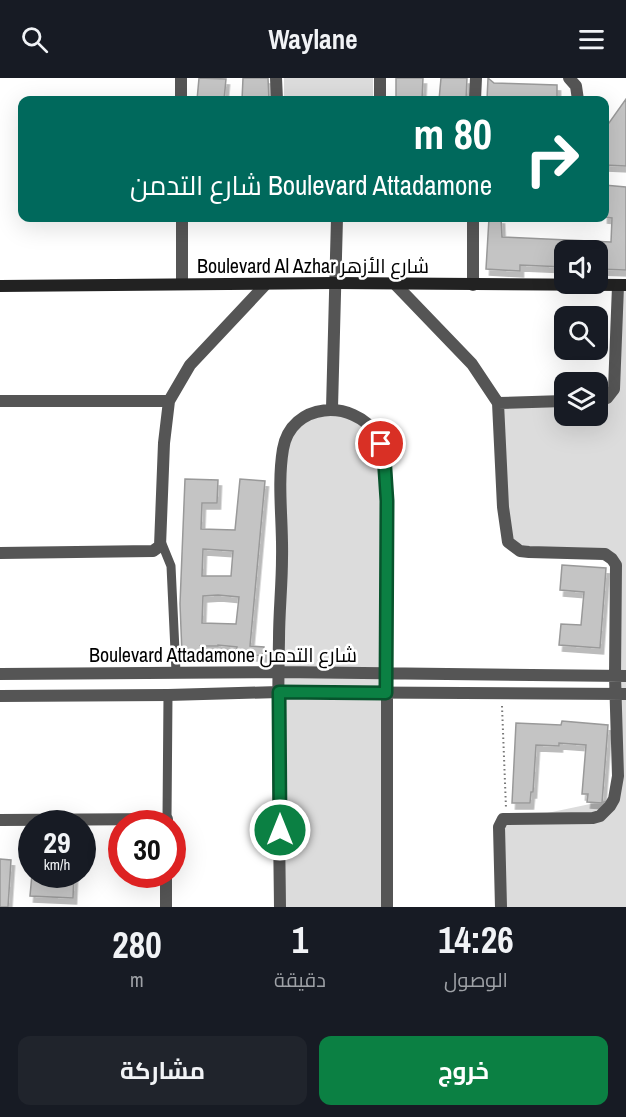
<!DOCTYPE html>
<html lang="ar">
<meta charset="utf-8">
<style>
body{margin:0;font-family:"Archivo Narrow",Cairo,sans-serif;background:#20242c;color:#f1f3f6;direction:rtl;height:100vh;display:flex;flex-direction:column;font-size:22px;white-space:nowrap}
*{box-sizing:border-box;margin:0}
p{font-size:20px;color:#9ea1a6}
.icon{flex:none;width:33px;height:33px;fill:none;stroke:currentColor;stroke-width:2;stroke-linecap:round;stroke-linejoin:round}
.map{position:relative;height:829px;overflow:hidden;direction:ltr}
.sheet{display:flex;flex-direction:column;background:#171b24;flex:1}
.sheet>*{flex:none}
.banner{position:absolute;left:18px;top:18px;width:591px;height:126px;border-radius:12px;box-shadow:0 6px 24px #0002;direction:rtl;background:#00695c;color:#fff;overflow:hidden}
.buttons{position:absolute;left:554px;top:162px;display:grid;gap:12px}
.buttons a{display:grid;place-items:center;width:54px;height:54px;border-radius:12px;background:#171b24;box-shadow:0 6px 24px #0002;font-size:30px}
.speed{position:absolute;left:18px;top:732px;display:flex;gap:12px;font-size:30px;font-weight:700;text-align:center}
.speed>*{display:grid;place-content:center;width:78px;height:78px;border-radius:50%;background:#171b24;box-shadow:0 6px 24px #0002;line-height:1}
.speed small{font-size:15px;font-weight:400}
.speed .limit{border:9px solid #d22;background:#fff;color:#111}
.pin{position:absolute;display:grid;place-items:center;width:51px;height:51px;color:#fff;margin:-26px;border:3px solid #fff;border-radius:50%;box-shadow:0 2px 6px #0007}
.me{position:absolute;width:66px;margin:-33px;rotate:0deg;stroke-linejoin:round;filter:drop-shadow(0 0 4px #0008)}
.turn{display:flex;align-items:center;gap:21px;height:126px;padding:0 18px;font-size:27px}
.turn .icon{width:78px;height:78px;stroke-width:2.5}
.turn b{display:block;font-size:42px;line-height:51px}
.eta{display:flex;justify-content:space-evenly;align-items:center;height:102px;text-align:center}
.eta b{font-size:36px;font-weight:700;line-height:42px}
.primary-button{display:flex;gap:12px;margin-top:auto;padding:12px 18px}
.primary-button a{flex:1;height:69px;border-radius:12px;background:#0b8043;color:#fff;font-size:24px;font-weight:700;line-height:69px;text-align:center}
.primary-button a+a{background:#20242c;color:#f1f3f6}
header{display:flex;justify-content:space-between;align-items:center;height:78px;padding:0 18px;background:#171b24;font-size:27px;font-weight:700}
.map>svg:first-child{display:block}
.green{fill:#dcdcdc}
.building{fill:#c4c4c4;stroke:#999;stroke-width:1.5;fill-rule:evenodd;filter:url(#shadow)}
.lines{fill:none;stroke-linecap:round;stroke-linejoin:round}
.path{stroke:#777;stroke-width:2;stroke-dasharray:1.5 3;stroke-linecap:butt}
.pedestrian{stroke:#555;stroke-width:9}
.minor{stroke:#555;stroke-width:12}
.secondary{stroke:#222;stroke-width:12}
.route-casing{stroke:#07532c;stroke-width:15}
.route{stroke:#0b8043;stroke-width:10}
.labels{text-anchor:middle;dominant-baseline:central;stroke-width:5;stroke-linejoin:round;paint-order:stroke}
.street-label{font-size:20px;fill:#000;stroke:#fff}
</style>
<header><svg class="icon" aria-label="menu" viewBox="0 0 24 24"><path d="M4 6h16M4 12h16M4 18h16"/></svg>Waylane<svg class="icon" aria-label="search" viewBox="0 0 24 24"><circle cx="10" cy="10" r="6"/><path d="M15 15l6 6"/></svg></header>
<div class="map">
<svg width="626" height="829" viewBox="0 0 626 829">
<defs>
<filter id="shadow"><feDropShadow dx="3.5" dy="6" stdDeviation="0" flood-color="#0004"/></filter>
</defs>
<rect width="100%" height="100%" fill="#fff"/>
<path class="green" d="M284 0H373V22H284Z
M620 204 626 205V829H504V744L614 721 616 485 508 464 498 325 564 321V338H597V319L616 318Z
M311 337 361 339 380 364 384 391 386 829H282L280 378 291 352Z"/>
<path class="building" d="M199 0 226 1 224 22H197Z
M243 0H268L269 22H242Z
M396 0H423L422 22H396Z
M441 0H467L466 22H439Z
M488 0 494 5 557 7V22H487Z
M626 21V88L604 87 605 42 609 45Z
M604 107 626 109V192L597 191V172H564V189L520 187V193L486 191 489 140H501L502 159 611 164 612 140 604 139Z
M185 401 218 402 217 425H202L201 451 235 452 240 401 265 403 250 568 264 569 263 578 236 575 237 569 218 567V568H200V577L182 576 180 526ZM203 471 233 473 231 498H202ZM218 517 239 519 236 546 202 545 203 518Z
M562 487 606 490 600 570 559 567 561 546 581 547 584 514 560 512Z
M562 643 608 647 602 725 587 724 588 716H582L586 667 559 665V668L536 667 533 714H531L530 725H512L516 645 561 647Z
M0 781 11 782 8 829H0Z
M32 796H74L73 820 30 818Z"/>
<g class="lines">
<path class="path" d="M502 628 506 730"/>
<path class="pedestrian" d="M160 461 171 488 176 594
M167 741 168 617"/>
<path class="minor" d="M181 0V22
M276 0 277 22
M380 0V22
M569 0 576 8 578 22
M475 22 476 0
M182 140V206
M396 207 472 286 498 325 503 429 508 464 520 473 529 474 605 476 612 481 616 487 615 598 618 698 614 721 610 728 600 738 593 740 503 741 499 749 501 829
M473 207V140
M0 323H169
M597 323 607 320 614 311 618 208
M498 325 564 323
M332 330 337 140
M0 475 153 473 160 468 164 365 169 323 190 287 266 206
M0 596 279 594 626 598
M0 618 168 617 279 614 626 616
M0 742 167 741V746
M166 829V796
M280 829C279 740 277 650 279 561 279 534 282 507 282 480 283 444 277 407 283 371 291 324 353 320 377 357 388 375 386 402 387 423V829"/>
<path class="secondary" d="M0 208 334 205 626 207"/>
</g>
<g class="lines">
<defs>
<path id="route" d="M280 752 279 614 386 615 387 423 384 377 381 366"/>
</defs>
<use href="#route" class="route-casing"/>
<use href="#route" class="route"/>
</g>
<g class="labels">
<g class="street-label">
<text x="313" y="187">Boulevard Al Azhar شارع الأزهر</text>
<text x="223" y="576">Boulevard Attadamone شارع التدمن</text>
</g>
</g>
</svg>
<div class="buttons">
<a><svg class="icon" aria-label="sound" viewBox="0 0 24 24"><path d="M4 9h4l5-4v14l-5-4H4zM17 9q2 3 0 6"/></svg></a>
<a><svg class="icon" aria-label="search" viewBox="0 0 24 24"><circle cx="10" cy="10" r="6"/><path d="M15 15l6 6"/></svg></a>
<a><svg class="icon" aria-label="layers" viewBox="0 0 24 24"><path d="M12 4l9 5-9 5-9-5zM3 14l9 5 9-5"/></svg></a>
</div>
<div class="speed"><div>29<small>km/h</small></div><div class="limit">30</div></div>
<div class="pin" style="left:381px;top:366px;background:#d93025"><svg class="icon" aria-label="arrive" viewBox="0 0 24 24"><path d="M6 21V4h12l-3 4 3 4H6"/></svg></div>
<svg class="me" style="left:280px;top:752px" viewBox="-20 -20 40 40"><circle r="17" fill="#0b8043" stroke="#fff" stroke-width="3"/><path d="M0-11L8 9 0 5-8 9z" fill="#fff"/></svg>
<div class="banner">
<div class="turn"><svg class="icon" aria-label="right" viewBox="0 0 24 24"><path d="M7 20v-9h11M14 6l5 5-5 5"/></svg><div><b>80 m</b>Boulevard Attadamone شارع التدمن</div></div>
</div>
</div>
<section class="sheet">
<div class="eta">
<div><b>14:26</b><p>الوصول</p></div>
<div><b>1</b><p>دقيقة</p></div>
<div><b>280</b><p>m</p></div>
</div>
<div class="primary-button"><a>خروج</a><a>مشاركة</a></div>
</section>
